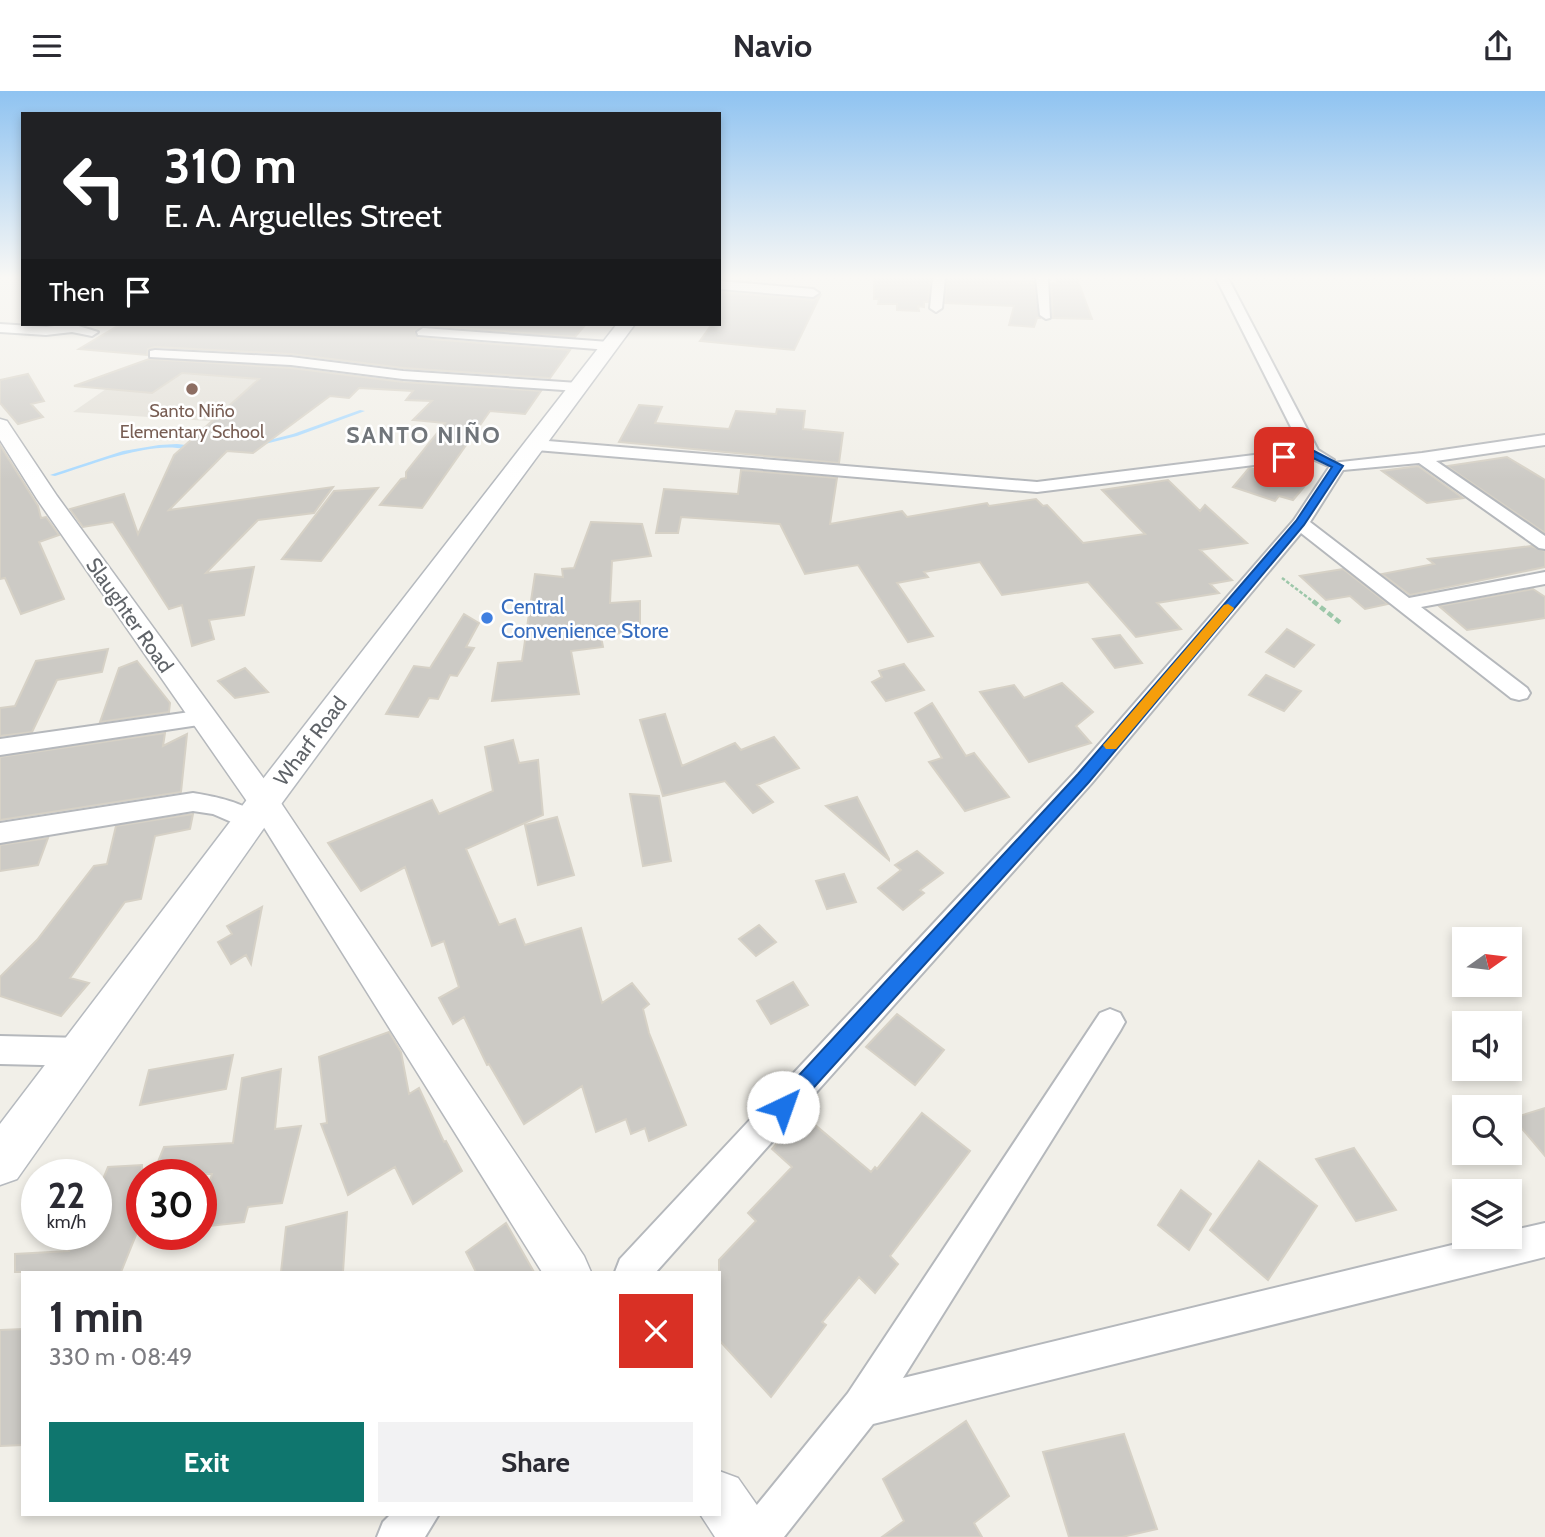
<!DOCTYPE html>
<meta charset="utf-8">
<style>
body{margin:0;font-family:Cabin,sans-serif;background:#f2f2f3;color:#2b2b33;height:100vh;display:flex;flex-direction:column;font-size:26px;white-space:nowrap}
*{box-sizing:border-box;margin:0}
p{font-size:23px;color:#7c7c81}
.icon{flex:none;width:38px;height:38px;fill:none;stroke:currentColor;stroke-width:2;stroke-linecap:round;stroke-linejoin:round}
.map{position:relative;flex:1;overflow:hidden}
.drawer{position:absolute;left:21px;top:1180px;width:700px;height:245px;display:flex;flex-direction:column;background:#fff;border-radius:0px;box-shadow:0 4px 10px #0003}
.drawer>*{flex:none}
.hud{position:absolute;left:21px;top:21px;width:700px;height:214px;border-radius:0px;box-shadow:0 4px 10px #0003;background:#202124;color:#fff;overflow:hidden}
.needle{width:46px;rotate:76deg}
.tools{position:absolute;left:1452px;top:836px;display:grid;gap:14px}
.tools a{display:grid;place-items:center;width:70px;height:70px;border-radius:0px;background:#fff;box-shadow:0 4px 10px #0003;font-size:35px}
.speed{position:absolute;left:21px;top:1068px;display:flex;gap:14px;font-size:35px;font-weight:700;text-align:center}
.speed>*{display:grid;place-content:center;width:91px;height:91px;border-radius:50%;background:#fff;box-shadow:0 4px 10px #0003;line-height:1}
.speed small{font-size:18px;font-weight:400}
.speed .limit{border:10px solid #d22;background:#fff;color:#111}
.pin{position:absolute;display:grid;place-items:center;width:60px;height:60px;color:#fff;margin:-30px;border-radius:14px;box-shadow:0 4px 10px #0006}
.me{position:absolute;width:77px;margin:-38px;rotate:42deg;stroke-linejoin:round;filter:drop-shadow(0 0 5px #0008)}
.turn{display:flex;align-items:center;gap:24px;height:147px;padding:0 28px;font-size:32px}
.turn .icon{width:91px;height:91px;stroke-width:2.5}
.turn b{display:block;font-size:49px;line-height:60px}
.then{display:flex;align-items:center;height:66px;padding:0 28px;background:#0003;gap:14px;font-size:26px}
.round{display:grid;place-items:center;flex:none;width:74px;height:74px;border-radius:0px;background:#f2f2f3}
.overview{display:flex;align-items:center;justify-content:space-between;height:119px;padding:0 28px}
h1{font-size:42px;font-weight:700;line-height:52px}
.primary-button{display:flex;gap:14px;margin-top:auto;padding:14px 28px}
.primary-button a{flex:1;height:80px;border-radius:0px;background:#0f766e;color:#fff;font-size:28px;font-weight:700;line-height:80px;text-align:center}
.primary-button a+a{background:#f2f2f3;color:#2b2b33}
header{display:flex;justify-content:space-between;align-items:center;height:91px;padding:0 28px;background:#fff;font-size:32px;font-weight:700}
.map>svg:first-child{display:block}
.education{fill:#e1ded6}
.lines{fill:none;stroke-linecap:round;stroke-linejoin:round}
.stream{fill:#aadaff;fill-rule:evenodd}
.building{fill:#cccac5;stroke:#d6d1c6;stroke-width:2}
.minor-casing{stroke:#b5b8bc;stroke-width:4}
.tertiary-casing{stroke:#b5b8bc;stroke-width:3}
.secondary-casing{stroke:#b6babf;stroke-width:3}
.path-far1{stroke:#9cc7a9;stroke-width:2.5;stroke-dasharray:3.5 2;stroke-linecap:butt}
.path{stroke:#9cc7a9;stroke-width:4.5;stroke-dasharray:6 3.5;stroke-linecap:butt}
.minor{fill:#fff;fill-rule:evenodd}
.tertiary{fill:#fff;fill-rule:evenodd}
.secondary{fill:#fff;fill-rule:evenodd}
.route{fill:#1a73e8;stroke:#114b97;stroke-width:2}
.slow{fill:#f59e0b}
.education-dot{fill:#8d6e63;stroke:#fff;stroke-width:2.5}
.shop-dot{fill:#3f7fe0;stroke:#fff;stroke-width:2.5}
.labels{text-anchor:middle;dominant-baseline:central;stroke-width:5;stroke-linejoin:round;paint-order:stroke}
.far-education-label{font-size:18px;fill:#785e54;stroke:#fff}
.shop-label{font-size:21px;fill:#366cbe;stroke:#fff;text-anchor:start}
.street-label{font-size:21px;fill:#5f6368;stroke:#fff}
.far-district-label{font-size:23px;font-weight:bold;letter-spacing:2px;fill:#70757a;stroke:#fff}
</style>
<header><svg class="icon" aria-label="menu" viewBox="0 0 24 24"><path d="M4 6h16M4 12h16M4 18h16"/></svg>Navio<svg class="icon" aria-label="share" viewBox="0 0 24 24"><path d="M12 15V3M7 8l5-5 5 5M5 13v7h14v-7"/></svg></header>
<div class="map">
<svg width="1545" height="1446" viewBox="0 0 1545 1446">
<rect width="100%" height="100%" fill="#f1efe8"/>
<path class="education" d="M153 265 305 274 239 332 73 321Z"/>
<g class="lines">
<path class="stream" d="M360 319 365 320 297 345 257 355 254 353 293 343Z
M177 353 195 355 198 357C191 359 184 357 177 357 166 356 155 357 144 359 114 364 84 376 55 385L50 384 123 360 159 354Z"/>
</g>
<path class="building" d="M874 187H930L928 211H924V216L918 215 919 220 897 219V213H878L879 208H874Z
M947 187 1034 191 1040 227H1037L1034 236 1009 234 1014 215 945 212Z
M1056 187H1077L1092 228 1053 227 1051 192H1057Z
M719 201 813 209 820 205 794 259 700 250 712 233H719Z
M121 233H586L575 246 423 234 415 240 418 247 570 259 550 287 403 277 291 263 155 256 148 258 147 264 79 258Z
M149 268 291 277 403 291 541 300 525 323 490 320 422 417 380 414 401 388 406 387V381L445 332 413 329 432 310 406 309 413 300 359 297 349 307 330 305 253 362 227 360 169 419 333 396 314 422 258 429 206 482 254 476 244 524 209 529 214 548 192 555 182 514 169 518 113 431 83 436 70 418 124 403 138 443 174 364 259 288 182 282 152 302 74 295Z
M28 283 44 310 31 313 43 326 18 333 0 312V289Z
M639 314 662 316 655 332 729 338 736 320 776 323 777 318 805 320 803 338 843 342 839 372 619 351Z
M0 354 38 415 41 427 46 426 59 444 39 451 64 508 21 523 5 487 0 488Z
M1507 366 1545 389V442L1447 375Z
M1418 375 1463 407 1427 412 1382 380Z
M1249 377 1266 381 1269 377 1309 390 1293 409 1279 405 1275 410 1233 396Z
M741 379 837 387 830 433 902 420 907 426 987 412 989 415 1036 408 1043 415 1047 414 1083 452 1145 443 1102 399 1168 389 1200 420 1205 414 1247 452 1200 459 1232 489 1210 493 1219 502 1157 512 1181 538 1136 546 1088 491 1002 504 980 471 924 481 928 486 897 492 933 545 908 551 858 474 805 483 780 433 681 426 678 442H656L664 398 738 403Z
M378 397 321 470 282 468 334 400Z
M591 431 642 433 651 465 612 470 610 512 640 510V538L601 546 603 556 571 560 579 603 492 610 498 572 522 570 535 483 563 486 562 478 574 477Z
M1531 455 1545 460V476L1410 504 1382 483 1434 473 1428 468Z
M1343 478 1388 513 1365 518 1350 505 1326 509 1300 485Z
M1533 498 1545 506V527L1467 539 1439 515Z
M464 523 479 532 466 556 474 557 457 585 450 584 438 608 429 607 418 626 386 623 414 575 430 577Z
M1287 538 1314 554 1294 576 1266 561Z
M1120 544 1142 572 1115 577 1093 548Z
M108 558 102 581 57 589 32 641 0 645V617L15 615 36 570Z
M137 570 170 612 169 621 100 631 119 577Z
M904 573 924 599 886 610 872 591 882 586 879 580Z
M245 577 268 601 235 607 218 590Z
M1266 584 1301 600 1284 620 1249 604Z
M1062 592 1093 621 1076 635 1091 652 1029 671 980 601 1014 594 1024 607Z
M932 612 966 665 974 662 1009 706 965 720 929 671 942 667 915 622Z
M665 623 682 675 735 652 741 659 774 646 799 677 757 694 773 711 753 722 725 690 663 705 640 629Z
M165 642 163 655 187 643 181 701 0 729V666Z
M513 649 519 672 538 669 543 724 466 758 499 834 515 828 525 854 581 837 602 912 632 892 649 913 643 918 649 942 686 1034 649 1050 645 1037 631 1043 626 1028 596 1041 582 995 524 1033 489 973 487 974 464 926 453 933 439 907 459 896 444 850 432 855 405 776 361 800 328 752 432 709 439 723 493 700 485 656Z
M630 703 659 705 671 770 643 775Z
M857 706 889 768V769L826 715Z
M193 723 190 738 155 745 141 808 125 811 70 887 89 892 61 925 0 905V886L37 849 94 775 107 773 116 735Z
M557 726 574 784 538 794 525 734Z
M48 747 38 774 0 780V754Z
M917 760 943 782 920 799 924 802 903 819 878 797 901 779 895 774Z
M844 783 856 811 827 818 816 790Z
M262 816 251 873 246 864 231 873 218 851 232 843 227 835Z
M759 834 776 851 756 865 739 848Z
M793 891 808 914 771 933 757 910Z
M897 923 944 959 915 994 866 956Z
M389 941 401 961 409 1003 419 997 444 1051 446 1050 462 1080 413 1113 395 1076 348 1104 321 1033 327 1032 319 966Z
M233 964 226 998 140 1014 149 979Z
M281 978 275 1038 301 1035 282 1112 248 1116 244 1131 201 1136V1120L212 1083H153L164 1056 233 1052 242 987Z
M1545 1017V1065L1513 1027Z
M922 1022 970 1060 890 1165 898 1173 875 1202 859 1186 822 1231 826 1234 771 1306 719 1249V1169L756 1130 748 1122 792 1076 772 1058 802 1023 871 1081 875 1076 877 1078Z
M1354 1057 1396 1119 1356 1130 1316 1068Z
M1259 1070 1317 1115 1268 1189 1210 1139Z
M142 1074V1129L121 1181H15V1163L69 1160 77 1143H96V1105L108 1076Z
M1181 1099 1211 1123 1189 1159 1158 1134Z
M347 1121 343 1181H281L286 1136Z
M506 1132 534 1181H476L466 1161Z
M23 1238V1354L0 1355V1239Z
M966 1330 1009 1405 974 1432 982 1446H882L904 1430 883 1388Z
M1124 1343 1157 1438 1122 1446H1069L1043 1361Z"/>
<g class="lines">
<defs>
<path id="minor" d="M933 187H945L942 217 936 221 930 217Z
M1036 187H1048L1050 227 1046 228 1040 224Z
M1216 187H1228L1318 359 1334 369 1332 372 1326 374 1310 367 1037 401 536 359 528 354 536 349 1037 391 1302 358Z
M719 190 813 198 819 202 813 206 719 198Z
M0 233 46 236 72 233 98 241 92 245 72 241 46 244 0 241Z
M423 237 609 251 616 255 609 259 418 244 417 241Z
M155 259 291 266 403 280 578 292 585 296 578 300 403 288 291 274 150 266V260Z
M1545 344V354L1436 370 1545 445V458L1539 457 1419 372 1343 379 1310 431 1409 507 1545 481V493L1421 516 1527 597 1530 602 1527 607 1519 609 1511 607 1301 442 1091 693 656 1181H615L620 1168 1075 681 1294 429 1332 372 1422 362Z
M204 619 212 622 215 627 212 632 0 664V648Z
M193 702C212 705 252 712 262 730L259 737 250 739 213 723 193 720 0 752V732Z
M1110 918 1120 922 1125 931 1120 940 903 1287 1485 1146H1510V1140L1545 1132V1166L873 1333 784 1446H737L743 1431 848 1302 1100 922Z
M0 945 83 947 94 951 98 961 94 971 83 975 0 973Z
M391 1423H439L425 1446H377L383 1431Z"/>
<path id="tertiary" d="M0 328 7 330 57 405 275 703 584 1165 591 1181H542L253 719 37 408 0 349Z
M719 1380 738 1387 766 1427 774 1446H715L700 1423H719Z"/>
<path id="secondary" d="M617 233H635L276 720 17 1088 0 1094V1033L252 702Z"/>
</defs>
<use href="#minor" class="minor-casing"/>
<use href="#tertiary" class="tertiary-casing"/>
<use href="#secondary" class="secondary-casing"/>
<path class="path-far1" d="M1282 487 1315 512"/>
<path class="path" d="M1313 510 1342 533"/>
<use href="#minor" class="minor"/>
<use href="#tertiary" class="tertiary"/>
<use href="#secondary" class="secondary"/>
</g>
<linearGradient id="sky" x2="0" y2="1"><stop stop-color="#8fc3f1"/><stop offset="0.48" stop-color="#f9f8f5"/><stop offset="1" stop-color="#f9f8f5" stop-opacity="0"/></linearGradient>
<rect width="1545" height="389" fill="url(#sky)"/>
<path class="route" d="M1312 359 1343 375 1304 434 1089 691 790 1023 783 1026 776 1023 773 1016 776 1009 1078 683 1296 430 1332 376 1311 366 1284 369 1279 366Z"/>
<path class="slow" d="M1228 513 1234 517 1233 519 1116 658H1106L1103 654 1106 651 1224 514Z"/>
<circle class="education-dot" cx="192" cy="298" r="7"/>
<circle class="shop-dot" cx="487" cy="527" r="7"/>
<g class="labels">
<g class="far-education-label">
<text x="192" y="320">Santo Niño<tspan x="192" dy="21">Elementary School</tspan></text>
</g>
<g class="shop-label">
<text x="501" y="515">Central<tspan x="501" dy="24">Convenience Store</tspan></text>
</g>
<g class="street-label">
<text transform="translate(130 524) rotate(55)">Slaughter Road</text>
<text transform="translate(310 650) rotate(-53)">Wharf Road</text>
</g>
<g class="far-district-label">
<text x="424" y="344">SANTO NIÑO</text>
</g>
</g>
</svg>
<div class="tools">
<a><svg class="needle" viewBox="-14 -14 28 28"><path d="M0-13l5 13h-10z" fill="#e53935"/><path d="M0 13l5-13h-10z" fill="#7c7c81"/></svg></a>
<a><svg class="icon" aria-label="sound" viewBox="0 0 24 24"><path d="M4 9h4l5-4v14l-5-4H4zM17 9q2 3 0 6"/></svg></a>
<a><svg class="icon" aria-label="search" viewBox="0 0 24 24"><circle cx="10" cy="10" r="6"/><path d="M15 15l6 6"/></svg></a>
<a><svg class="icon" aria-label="layers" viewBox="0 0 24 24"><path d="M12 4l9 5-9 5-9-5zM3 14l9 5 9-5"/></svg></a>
</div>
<div class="speed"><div>22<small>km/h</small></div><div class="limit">30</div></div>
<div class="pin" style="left:1284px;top:366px;background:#d93025"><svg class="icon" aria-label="arrive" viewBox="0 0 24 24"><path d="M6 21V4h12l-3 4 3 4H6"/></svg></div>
<svg class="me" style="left:783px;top:1016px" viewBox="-20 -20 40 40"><circle r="19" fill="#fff"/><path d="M0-13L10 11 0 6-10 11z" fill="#1a73e8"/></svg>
<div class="hud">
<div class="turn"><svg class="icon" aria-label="left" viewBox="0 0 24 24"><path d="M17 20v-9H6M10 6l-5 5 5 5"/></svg><div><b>310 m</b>E. A. Arguelles Street</div></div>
<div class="then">Then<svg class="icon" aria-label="arrive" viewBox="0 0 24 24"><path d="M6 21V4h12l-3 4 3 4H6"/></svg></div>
</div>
<section class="drawer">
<div class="overview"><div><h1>1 min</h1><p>330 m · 08:49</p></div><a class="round" style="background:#d93025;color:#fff"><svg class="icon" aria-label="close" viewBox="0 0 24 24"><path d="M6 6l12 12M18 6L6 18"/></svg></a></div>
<div class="primary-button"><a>Exit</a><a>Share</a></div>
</section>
</div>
